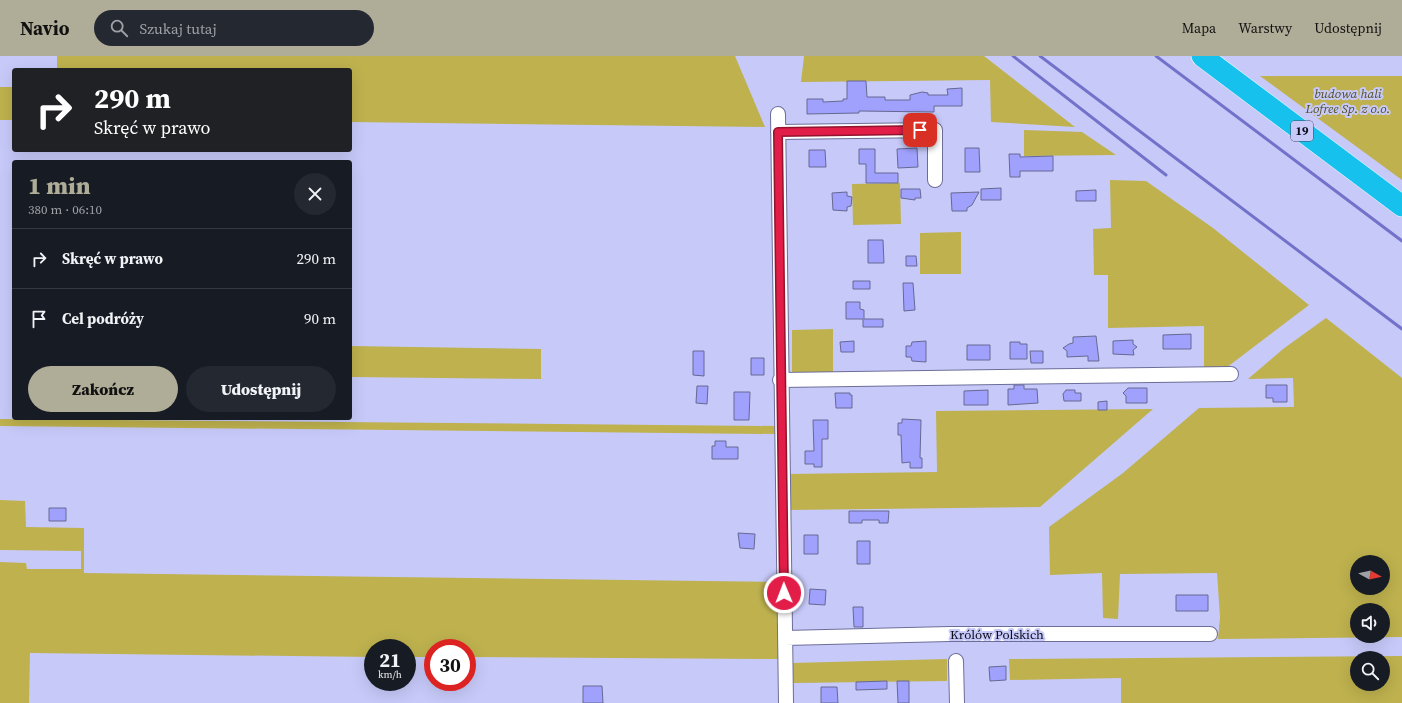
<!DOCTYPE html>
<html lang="pl">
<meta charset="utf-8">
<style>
body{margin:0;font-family:"Source Serif 4",serif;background:#242831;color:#f1f3f6;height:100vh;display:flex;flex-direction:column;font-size:15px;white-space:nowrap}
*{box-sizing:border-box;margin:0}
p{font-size:13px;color:#9ea1a6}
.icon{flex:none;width:22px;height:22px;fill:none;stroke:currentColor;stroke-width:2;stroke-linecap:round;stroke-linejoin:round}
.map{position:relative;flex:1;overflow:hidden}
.details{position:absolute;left:12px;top:104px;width:340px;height:260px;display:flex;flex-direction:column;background:#171b24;border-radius:4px;box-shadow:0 4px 16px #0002}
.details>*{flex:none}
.guide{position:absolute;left:12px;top:12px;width:340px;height:84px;border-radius:4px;box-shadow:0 4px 16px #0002;background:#202124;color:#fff;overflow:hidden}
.needle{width:26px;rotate:98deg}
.tools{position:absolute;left:1350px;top:499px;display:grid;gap:8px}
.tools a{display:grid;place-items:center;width:40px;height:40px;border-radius:50%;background:#171b24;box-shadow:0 4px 16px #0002;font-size:20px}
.speed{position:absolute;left:364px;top:583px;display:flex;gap:8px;font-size:20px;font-weight:700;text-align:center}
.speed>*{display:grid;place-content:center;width:52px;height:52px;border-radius:50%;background:#171b24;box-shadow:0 4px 16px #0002;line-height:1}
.speed small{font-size:10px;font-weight:400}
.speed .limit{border:6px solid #d22;background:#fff;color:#111}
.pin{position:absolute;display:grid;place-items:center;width:34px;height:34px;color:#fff;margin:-17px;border-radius:8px;box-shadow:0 2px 6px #0006}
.me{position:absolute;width:44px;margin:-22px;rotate:359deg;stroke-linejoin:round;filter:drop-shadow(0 0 3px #0008)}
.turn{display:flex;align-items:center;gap:14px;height:84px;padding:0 16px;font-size:18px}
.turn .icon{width:52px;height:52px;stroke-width:2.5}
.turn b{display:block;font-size:28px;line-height:34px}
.round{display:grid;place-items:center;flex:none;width:42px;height:42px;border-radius:21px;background:#242831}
.head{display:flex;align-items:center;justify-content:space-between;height:68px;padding:0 16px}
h1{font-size:24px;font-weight:800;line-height:30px;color:#afad98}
.button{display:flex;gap:8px;margin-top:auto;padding:8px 16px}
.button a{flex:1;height:46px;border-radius:24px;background:#afad98;color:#111;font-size:16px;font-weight:800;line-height:46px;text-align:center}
.button a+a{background:#242831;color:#f1f3f6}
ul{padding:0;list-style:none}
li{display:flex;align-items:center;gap:12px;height:60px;padding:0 16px;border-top:1px solid #363941}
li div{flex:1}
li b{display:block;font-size:15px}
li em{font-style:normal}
header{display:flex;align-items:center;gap:24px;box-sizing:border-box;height:56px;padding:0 20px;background:#afad98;color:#111}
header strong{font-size:19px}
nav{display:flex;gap:22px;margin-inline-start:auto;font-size:14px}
.search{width:280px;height:36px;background:#242831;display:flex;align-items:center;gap:10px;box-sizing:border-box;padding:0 14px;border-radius:22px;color:#9ea1a6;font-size:15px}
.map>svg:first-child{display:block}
.green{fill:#beb14e;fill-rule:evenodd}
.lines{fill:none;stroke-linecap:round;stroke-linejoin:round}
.stream{stroke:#7272ca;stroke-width:3}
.building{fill:#9fa1fd;stroke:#666892}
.minor-casing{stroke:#6c6e98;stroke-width:16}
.highway-casing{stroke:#fff;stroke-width:22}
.minor{stroke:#fff;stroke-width:14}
.highway{stroke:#16c2ed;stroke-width:21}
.route-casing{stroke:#92132f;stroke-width:10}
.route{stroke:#e11d48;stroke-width:7}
.labels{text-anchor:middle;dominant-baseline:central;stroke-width:4;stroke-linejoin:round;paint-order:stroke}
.shield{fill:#c7caf9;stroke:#43445d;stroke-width:1}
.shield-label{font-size:12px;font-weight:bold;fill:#0a0a1a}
.park-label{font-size:13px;font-style:italic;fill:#534d20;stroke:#c7caf9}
.street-label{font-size:13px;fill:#0a0a1a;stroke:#c7caf9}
</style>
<header>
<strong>Navio</strong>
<div class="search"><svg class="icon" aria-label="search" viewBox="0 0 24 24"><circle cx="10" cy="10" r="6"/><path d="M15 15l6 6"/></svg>Szukaj tutaj</div>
<nav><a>Mapa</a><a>Warstwy</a><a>Udostępnij</a></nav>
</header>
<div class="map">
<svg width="1402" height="647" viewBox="0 0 1402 647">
<rect width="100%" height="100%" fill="#c7caf9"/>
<path class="green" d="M57 0H735L765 71 350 66V14H57Z
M804 0H984L1075 71 991 66 990 24 801 26Z
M1260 20H1402V124Z
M0 31H14V64H0Z
M1024 74 1082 76 1116 99 1024 100Z
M1110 124 1146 125 1213 172 1309 249 1222 315H1204V270L1108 272V219H1094L1093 173 1111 172Z
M900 127 901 168 853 169 852 128Z
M961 176V218H920V177Z
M1326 262 1402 322V581L1218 583 1220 561 1217 517 1120 518 1118 563 1103 562 1102 517 1050 519 1049 471 1123 417 1199 352 1294 351 1293 322 1248 323 1283 293ZM1357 506H1383V532H1357ZM1357 554H1383V580H1357Z
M833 273V319H792V274Z
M350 290 541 293V323L350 321Z
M1153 353 1040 451 787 454V418L937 416 936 355Z
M0 363 776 370V378L0 370Z
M0 444 25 445 26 471 84 472V517L779 526 781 603 467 601V592H433V601H407V592H373V601L30 597 29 647H0V506L26 507 27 513H81V495L0 494Z
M1402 600V647H1121V622L1010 624 1009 603ZM1357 602H1383V628H1357Z
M947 603V625L793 627 791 607Z"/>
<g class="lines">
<path class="stream" d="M1013 0 1166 119
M1040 0 1402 273
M1156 0 1402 185"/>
</g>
<path class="building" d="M847 25H866L867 41H885V44H910V39L922 36 928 37V39H948L947 33 962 32V50H934V56L859 55V57L807 58V43H823V46L843 45V43H847Z
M917 92 918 111 898 112 897 93Z
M965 92H979L980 116H965Z
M859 93H875V117H898V127H866V108H859Z
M809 94H825L826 111H809Z
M1009 98H1020V101L1053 100V115H1020V121H1010Z
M1001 132V144H981V133Z
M901 133H920L921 142H915V144L901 142Z
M1096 134V145H1076V135Z
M847 136V140L852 141 851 150 847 151V155L833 154 832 137Z
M979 136 972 149 967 152V155H952L951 137Z
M868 184H883L884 207H868Z
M906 200H916L917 210H906Z
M853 225H870V233H853Z
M903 227H913L915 254 904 255Z
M846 246H860V253L864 254V263H883V271H863V263H846Z
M1191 278V293H1163V279Z
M1096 280 1099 305H1088V300L1067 301V295L1063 292 1069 288 1073 287V281Z
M1133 284V288L1137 291 1133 294 1134 299 1113 298V285Z
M854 285V296H841L840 286Z
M926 285V306L912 305 911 301H906V290H911L912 286Z
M1010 286H1020V288H1027V303H1010Z
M967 289H990V304H967Z
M693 295H704V320L693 319Z
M1030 295H1043V307H1031Z
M751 302H764V319H751Z
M1014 329H1024V333H1037L1038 347 1008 349V333H1014Z
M1266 329H1287V346H1273V342H1266Z
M697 330H708L707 348 696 347Z
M1128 332H1147V347H1126V340L1123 337Z
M988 334V349H964V335Z
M1066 334H1075V337H1081V345H1064L1063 338Z
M734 336H750L749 364H734Z
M835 337H850V339H852V352H836Z
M1107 345V354H1098V346Z
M902 363 921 364 920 402H922V412H910V406L902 407 901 379H898V367H902Z
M813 364H828V383H822V411H814V408H805V395H814Z
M715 385H726V391H738V403H712V390H715Z
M49 452H66V465H49Z
M849 455H889L888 467H879V464H862V467H849Z
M738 477 755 478 754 493 740 492Z
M804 479H818V498H804Z
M857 485H870V508H857Z
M810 533 826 534 825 549 809 548Z
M1176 539H1208V555H1176Z
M853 551H863V571H854Z
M1006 610V624L990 625 989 611Z
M887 625V633L856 634V626Z
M897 625H909V647H898Z
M583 630H602L603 647H583Z
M821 631H837L838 647H821Z"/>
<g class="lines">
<defs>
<path id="minor" d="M778 58 786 647
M778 76 935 74V124
M780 324 1231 318
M785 582 949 578H1210
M956 605 957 647"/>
<path id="highway" d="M1202 0 1402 150"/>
</defs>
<use href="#minor" class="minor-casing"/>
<use href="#highway" class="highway-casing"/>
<use href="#minor" class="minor"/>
<use href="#highway" class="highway"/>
</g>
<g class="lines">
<defs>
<path id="route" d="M784 537 778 76 920 74"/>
</defs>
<use href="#route" class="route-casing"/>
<use href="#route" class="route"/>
</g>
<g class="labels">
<rect class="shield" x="1291" y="65" width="22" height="20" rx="3"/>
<g class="shield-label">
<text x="1302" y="75">19</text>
</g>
<g class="park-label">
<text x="1348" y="37">budowa hali<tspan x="1348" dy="15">Lofree Sp. z o.o.</tspan></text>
</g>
<g class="street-label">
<text x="997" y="578">Królów Polskich</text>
</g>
</g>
</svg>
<div class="tools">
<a><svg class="needle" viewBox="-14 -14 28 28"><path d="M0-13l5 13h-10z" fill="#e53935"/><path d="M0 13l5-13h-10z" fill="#9ea1a6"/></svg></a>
<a><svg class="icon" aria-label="sound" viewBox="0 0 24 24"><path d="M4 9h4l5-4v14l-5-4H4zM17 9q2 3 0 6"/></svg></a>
<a><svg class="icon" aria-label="search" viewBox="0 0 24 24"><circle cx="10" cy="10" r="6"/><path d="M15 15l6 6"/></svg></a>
</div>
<div class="speed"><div>21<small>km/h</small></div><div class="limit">30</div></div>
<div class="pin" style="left:920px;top:74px;background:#d93025"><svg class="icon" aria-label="arrive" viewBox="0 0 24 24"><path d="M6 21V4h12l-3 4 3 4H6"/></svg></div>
<svg class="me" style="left:784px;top:537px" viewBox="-20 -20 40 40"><circle r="17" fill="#e11d48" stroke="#fff" stroke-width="3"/><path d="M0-11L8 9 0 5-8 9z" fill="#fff"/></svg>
<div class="guide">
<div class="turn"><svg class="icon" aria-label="right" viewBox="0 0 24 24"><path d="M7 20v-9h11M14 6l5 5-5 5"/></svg><div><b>290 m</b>Skręć w prawo</div></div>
</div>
<section class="details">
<div class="head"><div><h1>1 min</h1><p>380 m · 06:10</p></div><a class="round"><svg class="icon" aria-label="close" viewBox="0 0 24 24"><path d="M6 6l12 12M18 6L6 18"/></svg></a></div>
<ul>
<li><svg class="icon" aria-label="right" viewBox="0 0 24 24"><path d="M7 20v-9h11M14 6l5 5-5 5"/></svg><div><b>Skręć w prawo</b></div><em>290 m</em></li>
<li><svg class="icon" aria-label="arrive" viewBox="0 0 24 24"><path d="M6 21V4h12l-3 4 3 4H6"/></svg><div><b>Cel podróży</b></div><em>90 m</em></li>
</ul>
<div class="button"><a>Zakończ</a><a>Udostępnij</a></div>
</section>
</div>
